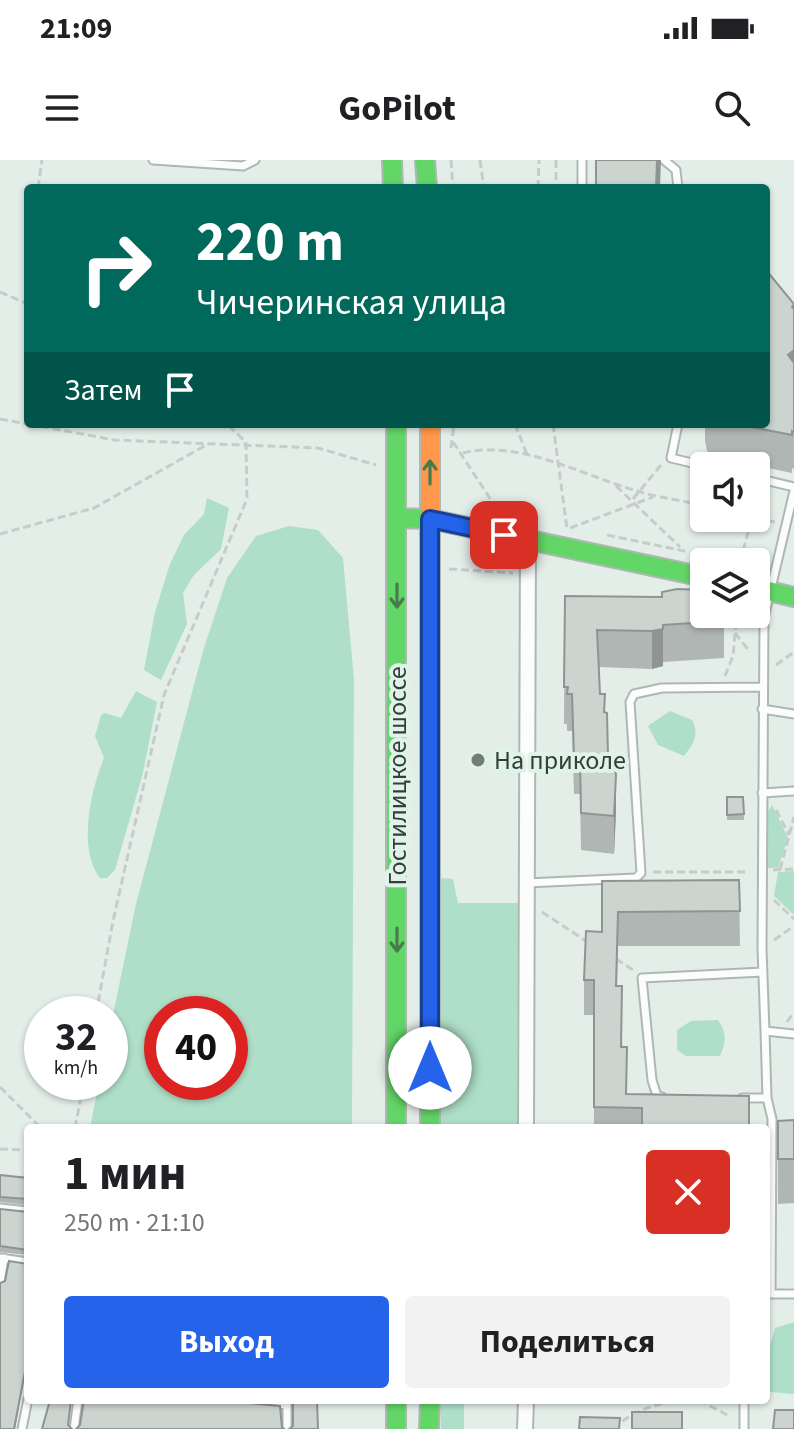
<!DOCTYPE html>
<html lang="ru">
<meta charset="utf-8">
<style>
body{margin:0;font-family:"Source Sans 3",sans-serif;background:#f2f2f2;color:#202124;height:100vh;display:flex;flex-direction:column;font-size:30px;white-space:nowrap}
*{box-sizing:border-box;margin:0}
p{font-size:26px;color:#757577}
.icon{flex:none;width:44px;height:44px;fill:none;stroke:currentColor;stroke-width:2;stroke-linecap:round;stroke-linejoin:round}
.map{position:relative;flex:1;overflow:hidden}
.side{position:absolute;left:24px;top:964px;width:746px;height:280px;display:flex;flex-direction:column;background:#fff;border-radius:8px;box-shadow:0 2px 6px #0004}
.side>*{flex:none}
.top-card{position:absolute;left:24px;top:24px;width:746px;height:244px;border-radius:8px;box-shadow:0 2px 6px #0004;background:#00695c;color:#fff;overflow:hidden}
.controls{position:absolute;left:690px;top:292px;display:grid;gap:16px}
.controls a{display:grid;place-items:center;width:80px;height:80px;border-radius:8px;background:#fff;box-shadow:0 2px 6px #0004;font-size:40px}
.speed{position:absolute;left:24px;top:836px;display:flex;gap:16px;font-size:40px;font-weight:700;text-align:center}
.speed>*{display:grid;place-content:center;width:104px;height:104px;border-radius:50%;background:#fff;box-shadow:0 2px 6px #0004;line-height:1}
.speed small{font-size:20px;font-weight:400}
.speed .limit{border:12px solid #d22;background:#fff;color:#111}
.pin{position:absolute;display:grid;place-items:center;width:68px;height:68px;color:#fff;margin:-34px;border-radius:16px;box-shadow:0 4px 12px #0006}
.me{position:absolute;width:88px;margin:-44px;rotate:0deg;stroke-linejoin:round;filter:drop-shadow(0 0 6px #0008)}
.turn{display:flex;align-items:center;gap:28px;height:168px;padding:0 40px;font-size:36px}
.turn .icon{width:104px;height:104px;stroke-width:2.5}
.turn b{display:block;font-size:56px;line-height:68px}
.then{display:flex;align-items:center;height:76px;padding:0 40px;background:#0003;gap:16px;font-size:30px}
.round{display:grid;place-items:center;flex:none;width:84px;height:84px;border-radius:8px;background:#f2f2f2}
.head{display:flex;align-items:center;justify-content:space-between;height:136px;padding:0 40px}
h1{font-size:48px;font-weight:700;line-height:60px}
.primary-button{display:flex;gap:16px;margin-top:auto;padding:16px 40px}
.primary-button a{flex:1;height:92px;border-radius:8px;background:#2563eb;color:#fff;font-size:32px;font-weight:700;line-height:92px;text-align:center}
.primary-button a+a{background:#f2f2f2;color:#202124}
.status{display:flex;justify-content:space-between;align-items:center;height:56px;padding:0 40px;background:#fff;direction:ltr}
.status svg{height:22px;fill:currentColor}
header{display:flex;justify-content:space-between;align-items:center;height:104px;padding:0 40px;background:#fff;font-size:36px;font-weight:700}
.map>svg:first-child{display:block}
.green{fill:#afdfc9;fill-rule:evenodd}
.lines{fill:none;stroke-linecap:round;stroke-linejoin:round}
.lane-casing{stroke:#afb7b3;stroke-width:11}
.street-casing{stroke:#afb7b3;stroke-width:18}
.fast-casing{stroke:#afb7b3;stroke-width:22}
.slow-casing{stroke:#afb7b3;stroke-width:22}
.path{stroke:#c7ccca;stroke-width:3;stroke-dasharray:8 4;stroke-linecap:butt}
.lane{stroke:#fbfcfc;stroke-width:7}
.street{stroke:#fbfcfc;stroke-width:14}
.fast{stroke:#63d668;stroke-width:18}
.slow{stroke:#ff974d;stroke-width:18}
.wall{fill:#afb6b3}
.shaded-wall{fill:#8f9492}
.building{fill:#ccd4d0;stroke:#8f9492;stroke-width:2}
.oneway{stroke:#487b4c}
.route-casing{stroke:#184099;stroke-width:20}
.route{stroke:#2563eb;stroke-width:14}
.poi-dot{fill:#737c77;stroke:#dff3e9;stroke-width:3}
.labels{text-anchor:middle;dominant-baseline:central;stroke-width:8;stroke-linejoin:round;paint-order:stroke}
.poi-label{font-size:26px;fill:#363e3a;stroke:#dff3e9;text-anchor:start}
.street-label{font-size:26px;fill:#363e3a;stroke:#dff3e9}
</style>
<div class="status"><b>21:09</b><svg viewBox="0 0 49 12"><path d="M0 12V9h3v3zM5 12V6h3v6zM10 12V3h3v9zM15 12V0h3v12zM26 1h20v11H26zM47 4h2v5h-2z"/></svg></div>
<header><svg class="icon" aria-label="menu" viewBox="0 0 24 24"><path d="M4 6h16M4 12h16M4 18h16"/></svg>GoPilot<svg class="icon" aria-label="search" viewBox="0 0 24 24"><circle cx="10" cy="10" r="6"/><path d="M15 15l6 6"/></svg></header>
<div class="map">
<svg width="794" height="1269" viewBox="0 0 794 1269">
<rect width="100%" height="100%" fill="#e4eee9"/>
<path class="green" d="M207 338 229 348 221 389 194 415 183 433 187 464 161 520 144 510 155 452 170 404 184 375 204 354Z
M289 366 318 370 343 398 354 520 352 968H90L99 922H110V869L136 744 203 491 227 418 256 376ZM162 854H230V922H162Z
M136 531 157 542 143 613 115 710 107 718H100C77 689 91 629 104 598L95 576 101 555 105 553 121 558Z
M670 551 692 560C700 575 693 584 684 596L658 585 648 566Z
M772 645 788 678 778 708H768L767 653Z
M794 711V755L774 736 778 712Z
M441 718 453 719 458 743H518L517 968H441Z
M718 860C727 872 726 883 720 896H686L677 890V870L691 861Z
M794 1162V1234L770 1232 769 1189 775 1168Z
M441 1240H464V1269H441Z"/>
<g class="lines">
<defs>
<path id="lane" d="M153 0 243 6 255 0
M664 0 676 10 678 28
M582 28V0
M678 264 671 298 705 306
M756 318 794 327
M794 331 764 458 762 789 765 871 794 874
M762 549 794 554
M762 633 794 631
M526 723 636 718 641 713 630 542 634 534 662 528 762 527
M765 871 767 938 772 959 771 1134H794
M662 937 657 936 652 920 642 818 763 812
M742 938H767
M0 1048 28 1051
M0 1098 28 1102
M0 1123 4 1098
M230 1240 287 1245
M22 1269 28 1239
M74 1269 78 1240
M287 1269V1242
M744 1269V1240"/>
<path id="street" d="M526 968 528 380
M525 1269 526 1240"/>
<path id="fast" d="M392 0 393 28
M425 0 427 28
M396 264V968
M397 358 430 359 704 417
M756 428 794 437
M430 454V968
M396 1240V1269
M429 1269 430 1240"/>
<path id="slow" d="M430 264V454"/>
</defs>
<use href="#lane" class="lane-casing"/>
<use href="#street" class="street-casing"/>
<use href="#fast" class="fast-casing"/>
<use href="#slow" class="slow-casing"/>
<path class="path" d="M451 0 453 28
M480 0 484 28
M556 0V28
M38 28 42 0
M538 28 539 0
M0 132 28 144
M0 259 28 264
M29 264 114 280 318 288 376 305
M515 264 528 297
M553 264 567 369
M453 282 499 352
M451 288 454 264
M463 293C519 279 584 316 637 331 659 338 682 340 704 346
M616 326 680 387
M633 339 661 305
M756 344 759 332
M755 358 775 362
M570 368 653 337
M0 374 94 348 208 284
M607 375 689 392
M740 402 752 358
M449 409 513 413
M735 473 750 492
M776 505 794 492
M725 516 733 496 737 454
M776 650 789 675
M780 709 794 657
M773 710 794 709
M653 712H749
M774 740 794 759
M542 752 586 781
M774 780 794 766
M616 799 633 810
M96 854 113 761 164 535 247 339 246 282 227 264
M787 862 794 852
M0 927 41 968
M75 968 84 922
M0 989 28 990
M699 1240 731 1257
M613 1269C635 1249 654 1245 682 1240"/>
<use href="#lane" class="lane"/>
<use href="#street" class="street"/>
<use href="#fast" class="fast"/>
<use href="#slow" class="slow"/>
</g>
<path class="wall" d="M794 144V309L792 308V313L714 297 707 291 705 281V264H766Z
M565 436 724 461V498L663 502V506L652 509 598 507 600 534 605 552 608 596 616 652 614 694 581 690 580 634H574L572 571H567V564H564Z
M727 637H743L744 660H727Z
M739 720 740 786H618L617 826 627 934 749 968H594V855H584V820L602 772V721Z
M794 960V1043L778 1044V961Z
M0 1015 28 1018V1045L0 1042Z
M0 1049 28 1052V1095L0 1092Z"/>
<path class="shaded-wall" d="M657 0H661L660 28H656Z
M794 145V227L788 195 792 147Z
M663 469V506L652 509V471Z
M616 615V652L614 694V656Z
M28 1196 15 1269H14Z"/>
<path class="building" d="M596 0H657L656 28H596Z
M766 110 794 144 792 147 794 149V190L788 195 794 203V272L792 271V275L736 264H766Z
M677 429 704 430V454H722L724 461 663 465V469L652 471 597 470 600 534H605L604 552 607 553 608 596H613L616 615 614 656 581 653 580 597H574L572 534H567L568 527H564L565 436 662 437V432Z
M727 637H743L744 654 727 655Z
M739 720 740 751 618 752 616 826H622L621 887H627L626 934 749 936V968H642V948L594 947V820H584L586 771 602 772V721Z
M794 960V999H778V961Z
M0 1015 28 1018V1039L0 1037Z
M0 1049 28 1052V1090L0 1086Z
M9 1101 28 1104V1196L14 1269H0V1123L5 1121Z
M50 1240H71L68 1265 72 1269H42Z
M84 1240H229V1241L280 1246 282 1268 285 1269H76L80 1265Z
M293 1240H317L318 1269H289L293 1266Z
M775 1250H794V1269H773Z
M632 1252H682V1269H632Z
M580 1257 620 1258 619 1269H579Z"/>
<defs><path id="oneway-shaft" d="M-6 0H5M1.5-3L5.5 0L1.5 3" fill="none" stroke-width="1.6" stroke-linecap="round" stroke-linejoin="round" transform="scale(2)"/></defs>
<g class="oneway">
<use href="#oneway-shaft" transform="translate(430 312) rotate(-90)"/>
<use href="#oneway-shaft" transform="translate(397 436) rotate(90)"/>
<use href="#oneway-shaft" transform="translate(397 780) rotate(90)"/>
</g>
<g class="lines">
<defs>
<path id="route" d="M430 908V359L504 375"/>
</defs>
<use href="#route" class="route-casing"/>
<use href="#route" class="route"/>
</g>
<circle class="poi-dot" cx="478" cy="600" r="8"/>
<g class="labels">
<g class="poi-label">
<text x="494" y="600">На приколе</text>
</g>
<g class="street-label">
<text transform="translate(397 616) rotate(-90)">Гостилицкое шоссе</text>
</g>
</g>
</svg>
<div class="controls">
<a><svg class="icon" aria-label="sound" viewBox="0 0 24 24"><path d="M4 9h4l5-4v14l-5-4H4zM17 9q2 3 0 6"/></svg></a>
<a><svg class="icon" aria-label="layers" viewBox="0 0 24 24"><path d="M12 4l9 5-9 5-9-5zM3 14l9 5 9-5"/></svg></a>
</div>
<div class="speed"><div>32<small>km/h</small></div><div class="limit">40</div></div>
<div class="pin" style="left:504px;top:375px;background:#d93025"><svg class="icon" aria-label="arrive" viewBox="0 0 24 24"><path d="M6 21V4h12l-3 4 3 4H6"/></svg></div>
<svg class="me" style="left:430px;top:908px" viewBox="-20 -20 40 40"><circle r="19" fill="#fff"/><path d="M0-13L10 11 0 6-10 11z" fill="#2563eb"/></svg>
<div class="top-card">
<div class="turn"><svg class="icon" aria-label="right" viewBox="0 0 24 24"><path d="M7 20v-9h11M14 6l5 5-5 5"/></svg><div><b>220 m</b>Чичеринская улица</div></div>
<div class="then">Затем<svg class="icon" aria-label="arrive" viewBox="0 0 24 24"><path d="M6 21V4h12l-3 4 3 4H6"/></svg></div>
</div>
<section class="side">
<div class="head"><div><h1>1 мин</h1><p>250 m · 21:10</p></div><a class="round" style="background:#d93025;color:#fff"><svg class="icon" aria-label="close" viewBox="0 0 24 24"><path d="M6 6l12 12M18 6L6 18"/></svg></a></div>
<div class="primary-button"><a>Выход</a><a>Поделиться</a></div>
</section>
</div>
